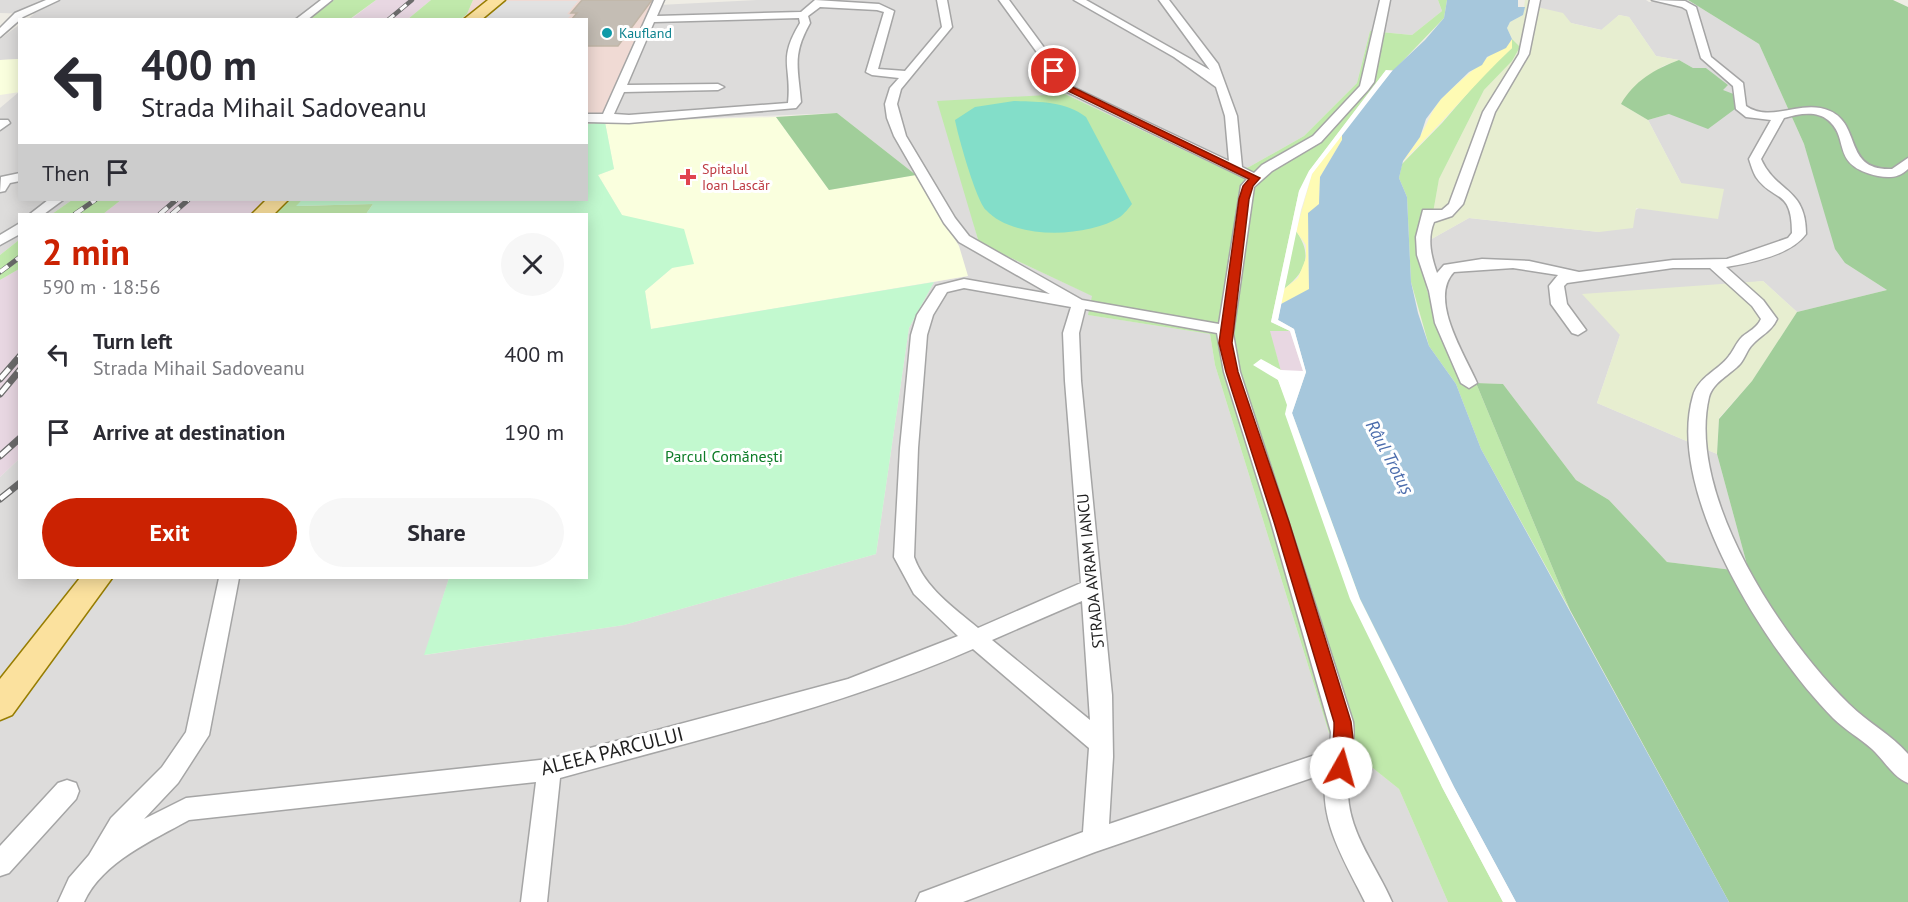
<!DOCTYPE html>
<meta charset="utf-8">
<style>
body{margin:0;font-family:"PT Sans",sans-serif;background:#f7f7f7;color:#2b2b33;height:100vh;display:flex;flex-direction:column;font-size:22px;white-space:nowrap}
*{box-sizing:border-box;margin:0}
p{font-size:20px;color:#7c7c81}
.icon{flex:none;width:33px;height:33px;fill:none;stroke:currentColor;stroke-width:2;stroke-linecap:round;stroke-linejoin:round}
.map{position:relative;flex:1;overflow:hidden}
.drawer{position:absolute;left:18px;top:213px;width:570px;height:366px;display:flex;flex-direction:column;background:#fff;border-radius:0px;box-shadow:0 3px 15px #0003}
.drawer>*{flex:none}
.guide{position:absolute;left:18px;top:18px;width:570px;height:183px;border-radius:0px;box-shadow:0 3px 15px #0003;background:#fff;color:#2b2b33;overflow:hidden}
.pin{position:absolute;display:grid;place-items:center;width:51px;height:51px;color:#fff;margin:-26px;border:3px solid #fff;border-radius:50%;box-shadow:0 2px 6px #0007}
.me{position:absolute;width:66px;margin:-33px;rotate:7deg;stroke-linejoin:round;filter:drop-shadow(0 0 4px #0008)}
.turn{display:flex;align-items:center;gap:21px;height:126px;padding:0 24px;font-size:27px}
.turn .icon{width:78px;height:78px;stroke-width:2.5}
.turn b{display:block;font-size:42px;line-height:51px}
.then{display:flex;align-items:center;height:57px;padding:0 24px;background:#0003;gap:12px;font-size:22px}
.round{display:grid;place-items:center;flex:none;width:63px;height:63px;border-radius:32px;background:#f7f7f7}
.headline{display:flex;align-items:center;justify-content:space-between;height:102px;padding:0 24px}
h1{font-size:36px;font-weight:800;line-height:45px;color:#cb2202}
.action{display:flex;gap:12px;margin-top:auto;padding:12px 24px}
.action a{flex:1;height:69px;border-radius:36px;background:#cb2202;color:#fff;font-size:24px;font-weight:800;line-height:69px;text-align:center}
.action a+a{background:#f7f7f7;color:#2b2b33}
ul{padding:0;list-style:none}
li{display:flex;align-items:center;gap:18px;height:78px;padding:0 24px}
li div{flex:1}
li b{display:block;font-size:22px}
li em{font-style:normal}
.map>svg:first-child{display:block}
.residential{fill:#dddcdb}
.commercial{fill:#f0dad4}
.industrial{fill:#e8d7e2}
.education{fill:#faffde}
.farmland{fill:#e7eed0}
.grass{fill:#c0e9ab}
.forest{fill:#a1ce9a}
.sand{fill:#fefbb4}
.park{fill:#c2f9cf}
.pitch{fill:#83dec9}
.parking{fill:#e2e2e2}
.water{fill:#a6c7dc}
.pier{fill:#fff}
.building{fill:#c4bdb4;stroke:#c1b6a7;stroke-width:1.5}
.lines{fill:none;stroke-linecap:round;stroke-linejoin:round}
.minor-casing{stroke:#a5a5a5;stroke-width:3}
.primary-casing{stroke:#977d02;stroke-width:3}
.minor{fill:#fff;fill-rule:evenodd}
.primary{fill:#fbe19e;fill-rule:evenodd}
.rail-far2-casing{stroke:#6c6c6c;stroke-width:4.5}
.rail-far1-casing{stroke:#6c6c6c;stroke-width:5}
.rail-casing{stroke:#6c6c6c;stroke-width:7}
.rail-far2{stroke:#fff;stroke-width:3;stroke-dasharray:8;stroke-linecap:butt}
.rail-far1{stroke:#fff;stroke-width:4;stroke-dasharray:10;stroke-linecap:butt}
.rail{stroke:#fff;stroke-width:4.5;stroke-dasharray:14;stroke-linecap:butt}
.route{fill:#cb2202;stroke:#841601;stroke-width:1.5}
.culture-dot{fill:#0f9aa8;stroke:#fff;stroke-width:2}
.health-dot{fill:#e0444e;stroke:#fff;stroke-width:2}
.labels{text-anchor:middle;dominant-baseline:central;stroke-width:6;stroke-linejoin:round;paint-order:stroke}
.far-culture-label{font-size:14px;fill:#0d838f;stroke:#fff;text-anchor:start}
.far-health-label{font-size:14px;fill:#be3a42;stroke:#fff;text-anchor:start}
.park-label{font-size:16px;fill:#0d7c27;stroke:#fff}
.street-label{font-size:16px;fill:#1e1e1e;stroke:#fff}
.water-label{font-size:18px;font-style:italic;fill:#4c6dad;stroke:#fff}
.near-street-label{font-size:20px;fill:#1e1e1e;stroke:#fff}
</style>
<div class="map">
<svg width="1908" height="902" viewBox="0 0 1908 902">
<rect width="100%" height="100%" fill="#efede5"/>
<path class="residential" d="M0 0H334L308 20H27L34 14 0 13Z
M757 0H1438L1442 11 1412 35 1370 31 1357 83 1304 136 1249 167 1230 172 1065 94 974 225 979 243 1093 296 1089 315 1210 334 1215 365 1329 733 1399 789 1448 902H0V477L19 459 20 578H449L425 655 624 625 876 554 909 328 934 282 967 276 916 175 837 113 605 122 659 5Z
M1538 0H1646L1649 2 1688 0 1759 44 1804 144 1845 263 1887 290 1797 312 1763 281 1723 286 1620 335 1597 403 1717 454 1749 572 1667 562 1609 500 1576 480 1503 384 1476 383 1442 338 1426 287 1428 241 1469 218 1599 232 1681 183 1648 120 1669 114 1727 86 1706 68H1693L1679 60 1656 56 1629 17 1619 15 1602 30 1571 23 1537 7Z
M19 25V59L0 60V39Z
M19 92 20 200H72L52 214H20L19 240 0 255V108Z"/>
<path class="commercial" d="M473 0H662L605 122 587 124 586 20H461L467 14Z"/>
<path class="industrial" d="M376 0H431L408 19 350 20Z
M121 200H281L267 214H103Z
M19 269V459L0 477V280Z
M1269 331H1290L1303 371H1281Z"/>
<path class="education" d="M19 59 20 92 0 95V60Z
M776 117 829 190 916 175 959 246 968 276 651 329 645 291 672 268 622 215 598 175 614 169 605 122Z"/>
<path class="farmland" d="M1525 0H1538L1537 7 1563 13 1571 23 1601 30 1619 15 1629 17 1656 56 1679 60 1663 66 1621 104 1648 120 1681 183 1724 189 1718 219 1636 208 1633 228 1599 232 1469 218 1428 241 1439 179 1484 90 1512 61 1520 48 1512 39 1507 28 1510 22 1523 15Z
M1763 281 1797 312 1752 381 1719 418 1717 454 1597 403 1620 335 1582 294Z"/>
<path class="grass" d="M334 0H376L350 19 308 20Z
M431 0H473L467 14 461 19H408Z
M1438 0H1447L1444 18 1394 70H1386L1309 171 1299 191 1271 322 1290 331H1270L1281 371 1261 360 1278 380 1442 787 1503 902H1448L1399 789 1329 733 1215 365 1210 334 1088 315 1092 296 979 243 937 101 1065 94 1230 172 1249 167 1304 136 1357 83 1370 31 1412 35 1442 11Z
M1512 39 1520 47 1512 61 1484 90 1439 179 1428 241 1426 287 1442 338 1476 383 1570 610 1481 449 1456 384 1429 346 1411 282 1407 197 1399 178 1402 164 1442 123 1486 72 1512 48Z
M72 200H121L103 214H52Z
M281 200H302L297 206 373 204 366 214H267Z
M1296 231C1313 255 1306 272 1284 289Z
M19 240V269L0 280V255Z"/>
<path class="forest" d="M1688 0H1893L1908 7V902H1729L1570 610 1476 383 1503 384 1576 480 1609 500 1667 562 1749 572 1717 454 1719 419 1752 381 1797 312 1887 290 1845 263 1835 249 1804 144 1759 44Z
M1679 60 1693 68H1706L1728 85 1723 90 1736 95 1735 109 1708 129 1669 114 1648 120 1621 104C1634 81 1655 69 1679 60Z
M837 113 916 175 829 190 776 117Z"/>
<path class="sand" d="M1512 39V48C1474 84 1441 125 1403 161 1408 153 1415 146 1419 138 1428 124 1430 112 1442 98 1456 84 1472 71 1487 58 1496 49 1502 54 1512 39Z
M1342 131V140L1320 177 1319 204 1308 236 1309 290 1281 304 1284 289 1298 278 1306 258V245L1296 231 1312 174Z"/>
<path class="park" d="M605 122 614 169 598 175 622 215 684 229 694 264 672 268 645 291 651 329 934 282 909 328 876 554 624 625 424 655 449 578H586V214H366L373 204 296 206 302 200H586L587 124Z"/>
<path class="pitch" d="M1014 101C1039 102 1065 101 1086 117L1132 204C1129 208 1124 214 1120 217 1087 238 1013 240 986 210 976 200 958 136 955 120L975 107Z"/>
<path class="parking" d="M507 1H578L567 14 571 15 567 19 484 20 496 7Z"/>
<path class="water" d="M1447 0H1518V7H1525L1523 15 1510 22 1507 28 1512 39 1506 48 1487 57 1482 65 1469 72 1441 99 1426 119 1420 137 1403 161 1399 178 1407 197 1411 282 1418 313 1429 346 1456 384 1481 449 1729 902H1516L1454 787 1360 599 1292 413 1306 372 1294 329 1278 320 1281 304 1309 289 1308 213 1319 204 1320 177 1342 140V131L1392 71 1425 40 1444 18Z"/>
<path class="pier" d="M1386 70 1392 71 1312 174 1301 210 1278 320 1294 329 1306 372 1292 413 1360 599 1454 787 1516 902H1503L1442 787 1350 599 1285 414 1287 405 1278 380 1253 365 1261 359 1281 370 1303 371 1290 331 1271 322 1299 191 1309 171Z"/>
<path class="building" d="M582 0H652L618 46H586V20H571L577 13H571Z"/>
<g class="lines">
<defs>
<path id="minor" d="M46 0H59L23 17 0 37V28L15 13Z
M321 0H332L307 20H295Z
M654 0H664L657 16 801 12 815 0 879 4 894 11 878 69 905 71 942 27 937 0H947L952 27 901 89 897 104 906 136 955 218 969 236 1082 300 1219 324 1241 186 1247 179 1065 91 999 0H1009L1073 87 1229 161 1225 116 1216 87 1174 57 1074 0H1086L1210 70 1159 0H1169L1218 64 1237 116 1242 167 1254 173 1262 165 1313 136 1360 86 1380 0H1390L1374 82 1368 90 1321 142 1272 171 1254 187 1233 334 1240 372 1353 722C1356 748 1347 770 1348 795 1350 835 1377 867 1392 902H1365C1345 861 1318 821 1326 773L1095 852 963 902H916L920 893 1083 832 1089 748 973 649C841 707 699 739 560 778L547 902H521L536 782 189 820C153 840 102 862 84 902H58L69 878 89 855 111 818 162 767 186 732 219 578H239L209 735 178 783 144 819 186 798 549 759 848 679 958 636 914 594 894 557 900 448 911 335 917 315 936 286 964 279 1050 294 959 242 944 223 894 136 887 118 885 104 890 88 899 78 872 75 866 72 884 12 877 10 820 7 808 16 810 23C792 55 798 67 801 102L796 108 629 123 586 122V114H603ZM799 18 800 23C777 61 792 65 788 103L629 115 614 114 624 92 718 90 724 87 718 84 627 85 654 22ZM964 288 1071 307 1063 333 1065 381 1081 583 978 628C953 607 925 588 914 557L918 448 927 335 933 315 947 292ZM1085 309 1217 333 1224 372 1271 522 1331 732 1330 750 1109 824 1113 757 1112 695 1081 381 1079 333ZM1082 601 1090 720 992 640Z
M1530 0H1540L1529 54 1495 112 1463 204 1452 216 1434 222C1427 239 1431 256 1437 273L1444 265 1482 259 1529 261 1579 272 1673 260 1727 259 1788 238 1792 233C1792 188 1773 202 1756 177 1753 172 1751 165 1749 159L1771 120 1746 117 1736 109 1733 86 1701 58 1687 10 1682 7 1652 0 1685 1 1696 7 1711 57 1743 83 1746 106C1772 124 1801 98 1830 111 1862 125 1843 171 1892 169L1908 158V169C1899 178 1889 178 1878 176 1829 165 1851 139 1828 120 1816 110 1798 114 1784 118L1761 159C1776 193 1806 187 1806 234 1791 255 1751 263 1726 267L1763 300 1777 319C1771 332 1761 335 1752 345 1747 350 1745 358 1740 364 1731 374 1713 382 1709 397 1686 495 1782 639 1849 704 1868 723 1891 734 1908 754V783C1893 777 1884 760 1872 749 1860 738 1845 730 1833 718 1768 652 1665 493 1693 396 1698 377 1719 370 1729 356 1734 350 1736 343 1742 337 1749 331 1757 328 1761 319L1752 306 1710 268H1673L1567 283 1564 286 1567 304 1586 330 1578 335 1572 333 1551 304 1549 286 1558 275 1513 268 1454 272C1428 299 1465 355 1477 383L1469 388 1461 383 1435 323 1429 291 1417 255 1416 237 1423 210H1442L1449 204 1483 112 1519 54Z
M0 120H8L10 123 0 130Z
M20 173V181L10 183 5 191 0 192 1 177Z
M48 200H63L44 214H30Z
M20 223V234L0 245V235Z
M67 780 76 783 79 791 76 799 9 873 0 876V846L58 783Z"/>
<path id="primary" d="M488 0H505L481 20H463Z
M266 200H288L274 214H252Z
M80 578H112L12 715 0 720V679Z"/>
</defs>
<use href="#minor" class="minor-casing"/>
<use href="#primary" class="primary-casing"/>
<use href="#minor" class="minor"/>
<use href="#primary" class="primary"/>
<defs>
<path id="rail-far2" d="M388 20 412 0"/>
<path id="rail-far1" d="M75 214 95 200
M160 214 176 200
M172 214 188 200
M0 272 20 257"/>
<path id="rail" d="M0 379 20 356
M0 394 20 370
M0 456 20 438
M0 499 20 483"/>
</defs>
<use href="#rail-far2" class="rail-far2-casing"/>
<use href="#rail-far1" class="rail-far1-casing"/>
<use href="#rail" class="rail-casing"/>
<use href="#rail-far2" class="rail-far2"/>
<use href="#rail-far1" class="rail-far1"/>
<use href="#rail" class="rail"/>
</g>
<path class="route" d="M1052 69H1057L1072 87 1260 178 1253 186 1249 199 1232 343 1238 372 1289 522 1351 722 1353 739 1347 774 1341 777 1334 774C1329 763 1335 737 1334 722L1274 522 1226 372 1219 343 1239 199 1243 186 1249 179 1066 90Z"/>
<circle class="culture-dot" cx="607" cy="33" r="6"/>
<path class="health-dot" d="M685 168h6v6h6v6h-6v6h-6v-6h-6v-6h6z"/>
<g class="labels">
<g class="far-culture-label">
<text x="619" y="33">Kaufland</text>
</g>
<g class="far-health-label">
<text x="702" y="169">Spitalul<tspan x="702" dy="16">Ioan Lascăr</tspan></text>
</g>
<g class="park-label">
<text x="724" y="456">Parcul Comănești</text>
</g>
<g class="street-label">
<text transform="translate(1090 571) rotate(-96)">STRADA AVRAM IANCU</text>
</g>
<g class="water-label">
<text transform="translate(1390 457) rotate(62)">Râul Trotuș</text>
</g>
<g class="near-street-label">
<text transform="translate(612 751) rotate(-14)">ALEEA PARCULUI</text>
</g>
</g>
</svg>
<div class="pin" style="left:1054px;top:71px;background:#d93025"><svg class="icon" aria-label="arrive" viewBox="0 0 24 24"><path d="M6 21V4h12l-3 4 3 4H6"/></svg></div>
<svg class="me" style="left:1341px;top:768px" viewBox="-20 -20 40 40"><circle r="19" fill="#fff"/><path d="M0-13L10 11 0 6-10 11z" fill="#cb2202"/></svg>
<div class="guide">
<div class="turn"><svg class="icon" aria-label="left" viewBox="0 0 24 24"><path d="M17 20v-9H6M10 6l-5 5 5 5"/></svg><div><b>400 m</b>Strada Mihail Sadoveanu</div></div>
<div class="then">Then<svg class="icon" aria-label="arrive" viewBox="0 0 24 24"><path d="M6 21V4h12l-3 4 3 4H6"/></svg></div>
</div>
<section class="drawer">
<div class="headline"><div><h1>2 min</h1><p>590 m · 18:56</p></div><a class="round"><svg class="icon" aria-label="close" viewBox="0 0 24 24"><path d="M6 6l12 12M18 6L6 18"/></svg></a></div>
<ul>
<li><svg class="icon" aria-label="left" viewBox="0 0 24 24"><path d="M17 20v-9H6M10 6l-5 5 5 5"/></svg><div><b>Turn left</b><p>Strada Mihail Sadoveanu</p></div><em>400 m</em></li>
<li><svg class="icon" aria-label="arrive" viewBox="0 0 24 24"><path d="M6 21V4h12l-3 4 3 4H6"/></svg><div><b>Arrive at destination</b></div><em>190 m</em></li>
</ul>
<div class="action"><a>Exit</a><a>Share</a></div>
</section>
</div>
